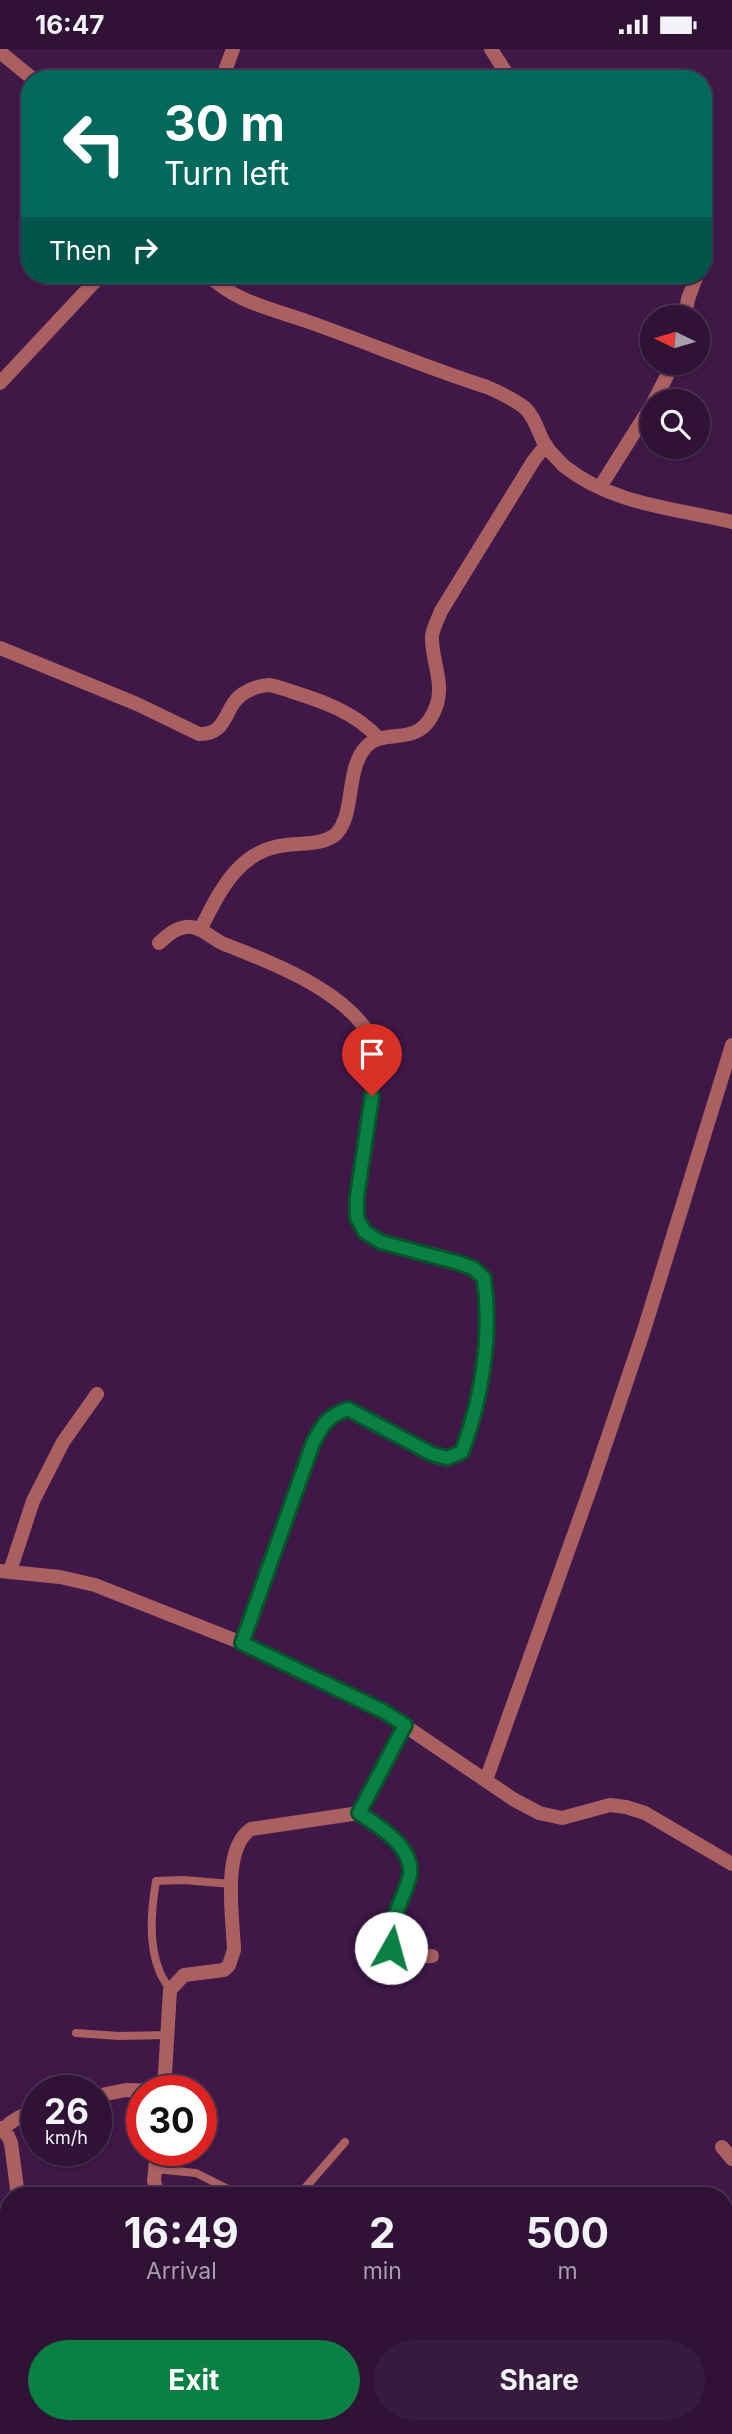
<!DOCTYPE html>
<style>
body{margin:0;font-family:Inter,sans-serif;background:#371b3e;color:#f1f3f6;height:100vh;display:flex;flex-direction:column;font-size:26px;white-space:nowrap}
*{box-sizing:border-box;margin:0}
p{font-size:23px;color:#a79ead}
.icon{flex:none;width:38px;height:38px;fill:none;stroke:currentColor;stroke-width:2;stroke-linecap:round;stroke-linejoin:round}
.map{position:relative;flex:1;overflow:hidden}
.sheet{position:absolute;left:0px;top:2138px;width:733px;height:247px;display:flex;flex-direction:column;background:#2f1236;border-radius:28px 28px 0 0;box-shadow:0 2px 5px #0004,0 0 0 2px #4a3251}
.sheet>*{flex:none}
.guide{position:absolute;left:21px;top:21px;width:691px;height:214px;border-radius:28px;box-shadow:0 2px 5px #0004,0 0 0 2px #4a3251;background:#00695c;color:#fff;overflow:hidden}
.needle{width:46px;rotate:275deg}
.controls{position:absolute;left:640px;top:256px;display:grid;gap:14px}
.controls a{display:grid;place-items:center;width:70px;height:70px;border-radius:50%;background:#2f1236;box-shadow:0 2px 5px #0004,0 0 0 2px #4a3251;font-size:35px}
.speed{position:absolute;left:21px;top:2026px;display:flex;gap:14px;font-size:35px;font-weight:700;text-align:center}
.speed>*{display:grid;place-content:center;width:91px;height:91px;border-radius:50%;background:#2f1236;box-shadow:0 2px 5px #0004,0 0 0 2px #4a3251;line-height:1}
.speed small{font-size:18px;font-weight:400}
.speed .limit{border:10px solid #d22;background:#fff;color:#111}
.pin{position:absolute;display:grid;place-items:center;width:60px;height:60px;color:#fff;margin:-72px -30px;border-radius:50% 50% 50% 0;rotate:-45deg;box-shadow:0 0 7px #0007}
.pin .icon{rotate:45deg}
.me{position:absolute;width:77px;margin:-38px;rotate:7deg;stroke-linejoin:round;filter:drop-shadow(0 0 5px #0008)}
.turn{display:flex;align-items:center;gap:24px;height:147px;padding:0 28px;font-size:32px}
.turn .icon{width:91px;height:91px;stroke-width:2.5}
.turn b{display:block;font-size:49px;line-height:60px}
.then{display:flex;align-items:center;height:66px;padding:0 28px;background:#0003;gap:14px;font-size:26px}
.eta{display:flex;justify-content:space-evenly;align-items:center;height:119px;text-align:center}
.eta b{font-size:42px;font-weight:700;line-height:49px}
.cta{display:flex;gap:14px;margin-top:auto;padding:14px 28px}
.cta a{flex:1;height:80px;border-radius:42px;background:#0b8043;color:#fff;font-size:28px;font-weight:700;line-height:80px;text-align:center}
.cta a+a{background:#371b3e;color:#f1f3f6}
.status{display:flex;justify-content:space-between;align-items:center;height:49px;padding:0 35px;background:#2f1236;direction:ltr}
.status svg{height:19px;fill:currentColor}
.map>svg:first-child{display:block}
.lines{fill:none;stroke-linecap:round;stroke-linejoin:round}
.service{stroke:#aa6061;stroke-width:8}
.minor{stroke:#aa6061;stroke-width:14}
.route-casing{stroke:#07532c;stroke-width:18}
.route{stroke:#0b8043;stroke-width:12}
</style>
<div class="status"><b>16:47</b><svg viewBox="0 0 49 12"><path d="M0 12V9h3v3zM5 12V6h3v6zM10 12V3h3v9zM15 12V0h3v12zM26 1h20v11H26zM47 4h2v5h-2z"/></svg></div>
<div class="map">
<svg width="732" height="2385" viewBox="0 0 732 2385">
<rect width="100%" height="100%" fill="#3f1848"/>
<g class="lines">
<path class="service" d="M170 1941C167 1935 161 1928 159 1921 148 1894 151 1861 156 1832L183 1831 232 1835
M76 1984 119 1987 167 1986
M155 2120 196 2124 242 2147
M298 2147 345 2093"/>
<path class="minor" d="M491 0 510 30
M0 3 33 30
M222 30 233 0
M704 174V189
M208 226C237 254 273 260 309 273 369 294 427 319 487 338 500 344 514 350 525 359 536 369 538 385 546 397 551 404 558 411 564 417 613 456 674 459 732 473
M685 268 688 250 697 226
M0 334 101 226
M654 352 674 313
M600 438 653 354
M0 599 137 655 199 685C229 686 223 657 244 644 251 640 260 636 269 636 276 637 284 640 290 642 322 652 357 664 379 690
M200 881C220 842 238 801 286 796 301 794 326 796 337 784 355 763 346 721 365 699 385 675 421 704 437 655 444 632 431 610 432 587 433 579 438 570 441 562L534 411 546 396
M159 894C167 887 175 879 186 878 200 876 212 890 224 895 273 914 363 948 377 1004L357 1148V1169L365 1183 381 1193 444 1208 473 1219 484 1229C491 1287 482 1349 462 1403L447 1409 432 1405 348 1360C329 1366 321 1376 313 1394L242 1594
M0 1522 60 1528 95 1536 242 1594 383 1662 513 1750 539 1764 562 1769 610 1756 626 1758 645 1764 732 1815
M10 1522 33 1452 63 1393 97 1345
M486 1731 592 1435 644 1281 732 996
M359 1764C374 1774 406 1796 410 1813 415 1836 371 1893 399 1905 408 1909 422 1907 432 1907
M164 2042 170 1941 184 1926 224 1921 229 1916 234 1901C233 1869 221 1800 251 1780L359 1764 406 1676
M96 2047 126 2041 164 2042
M0 2079 8 2087 11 2094 18 2147
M3 2081C12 2070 23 2065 37 2062
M722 2098 732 2110
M157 2102 154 2132 158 2147
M52 2376 53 2385"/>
</g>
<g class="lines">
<defs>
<path id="route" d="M372 1047 357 1148V1169L365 1183 381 1193 459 1214 473 1219 484 1229C492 1286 482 1349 462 1403L447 1409 432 1405 348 1360C329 1366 322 1376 313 1394L242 1594 383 1662 405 1676 359 1764C379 1777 413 1798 410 1825 408 1837 401 1850 397 1862 391 1875 387 1885 391 1899"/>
</defs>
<use href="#route" class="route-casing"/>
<use href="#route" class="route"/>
</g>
</svg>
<div class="controls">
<a><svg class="needle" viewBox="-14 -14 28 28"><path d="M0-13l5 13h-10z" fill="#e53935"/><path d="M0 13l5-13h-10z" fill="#a79ead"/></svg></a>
<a><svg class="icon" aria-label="search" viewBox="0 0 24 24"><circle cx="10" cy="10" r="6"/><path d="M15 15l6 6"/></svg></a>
</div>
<div class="speed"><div>26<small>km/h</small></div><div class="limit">30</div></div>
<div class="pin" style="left:372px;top:1047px;background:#d93025"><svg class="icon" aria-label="arrive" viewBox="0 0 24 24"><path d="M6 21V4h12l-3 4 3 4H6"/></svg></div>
<svg class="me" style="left:391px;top:1899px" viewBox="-20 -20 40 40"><circle r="19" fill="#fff"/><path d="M0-13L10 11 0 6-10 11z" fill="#0b8043"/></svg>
<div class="guide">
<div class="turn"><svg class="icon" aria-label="left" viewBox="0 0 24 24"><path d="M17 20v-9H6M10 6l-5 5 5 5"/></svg><div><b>30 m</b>Turn left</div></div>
<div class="then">Then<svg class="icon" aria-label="right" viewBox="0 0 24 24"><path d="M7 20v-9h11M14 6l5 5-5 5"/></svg></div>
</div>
<section class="sheet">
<div class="eta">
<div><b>16:49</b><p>Arrival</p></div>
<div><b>2</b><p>min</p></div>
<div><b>500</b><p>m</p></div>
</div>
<div class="cta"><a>Exit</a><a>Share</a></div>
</section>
</div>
